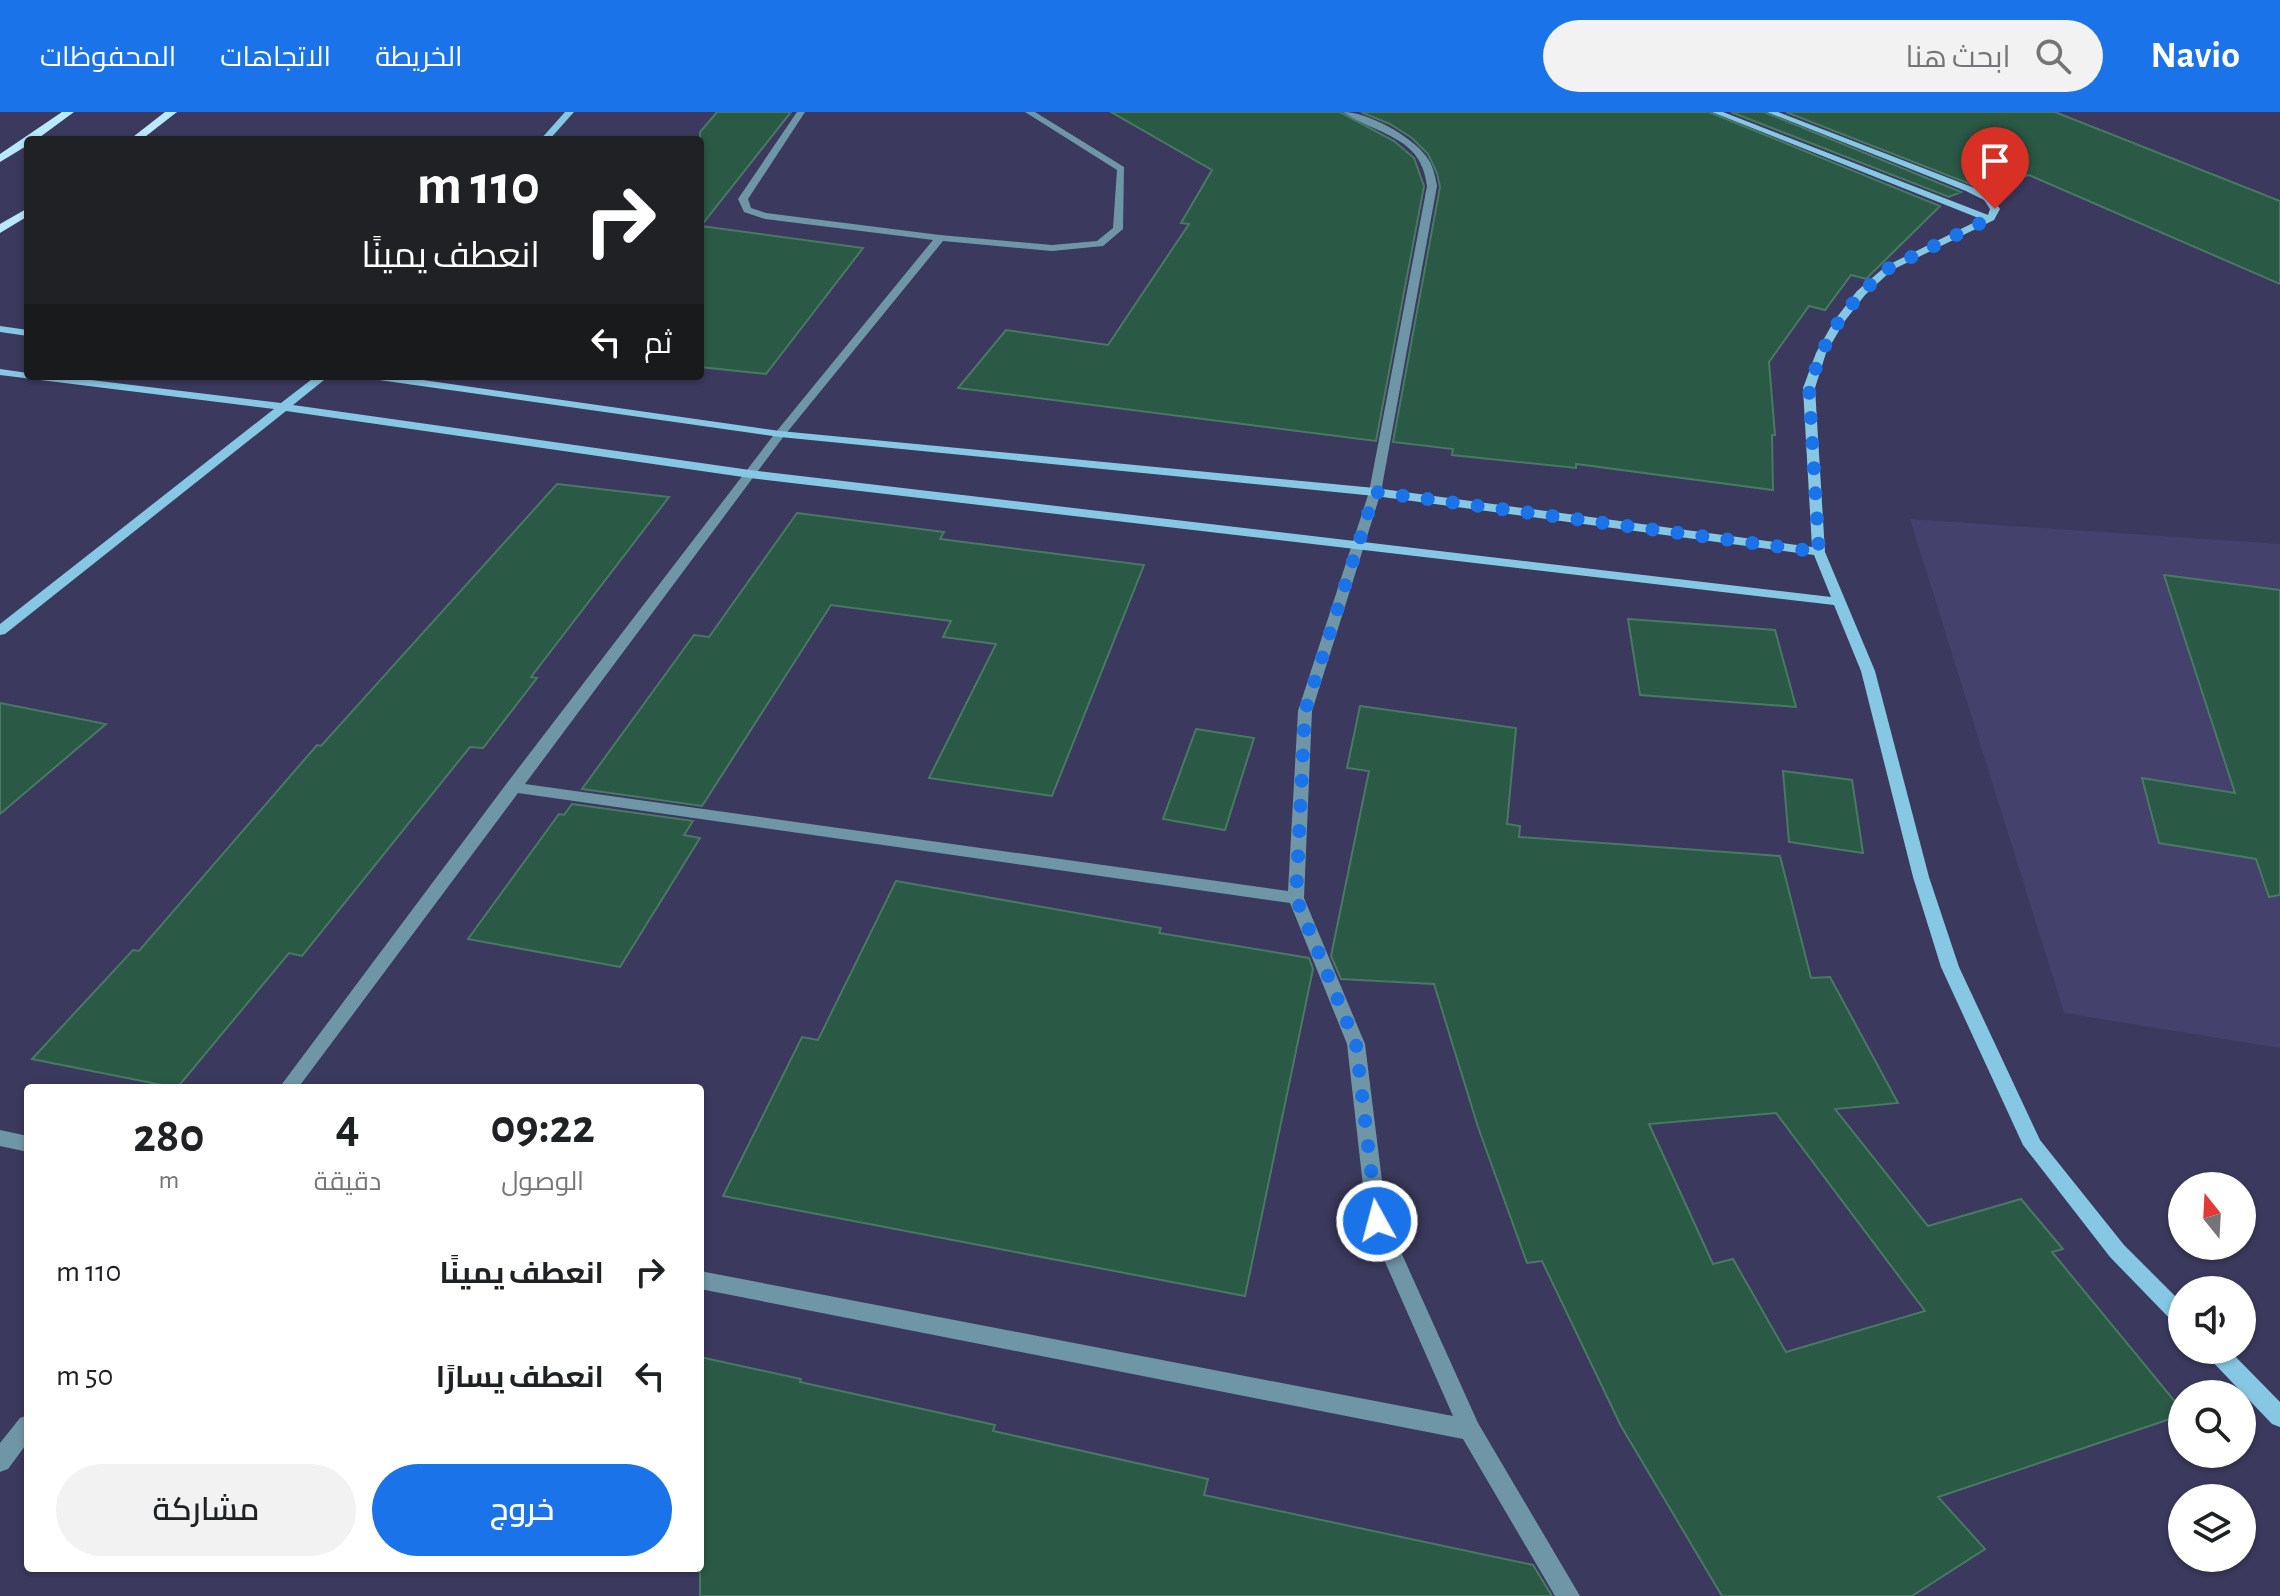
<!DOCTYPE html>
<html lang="ar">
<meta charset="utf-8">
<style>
body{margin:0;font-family:"Alegreya Sans",Cairo,sans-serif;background:#f2f2f2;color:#202124;direction:rtl;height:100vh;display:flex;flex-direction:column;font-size:30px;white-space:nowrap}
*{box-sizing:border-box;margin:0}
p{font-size:26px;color:#757577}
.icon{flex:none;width:44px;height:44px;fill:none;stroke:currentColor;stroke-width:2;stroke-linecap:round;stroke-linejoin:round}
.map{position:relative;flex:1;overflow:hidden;direction:ltr}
.side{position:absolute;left:24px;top:972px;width:680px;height:488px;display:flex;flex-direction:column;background:#fff;border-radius:8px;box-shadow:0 2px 6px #0004;direction:rtl}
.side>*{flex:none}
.guide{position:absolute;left:24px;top:24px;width:680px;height:244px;border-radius:8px;box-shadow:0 2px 6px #0004;direction:rtl;background:#202124;color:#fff;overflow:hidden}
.needle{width:52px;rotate:342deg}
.buttons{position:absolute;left:2168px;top:1060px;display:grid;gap:16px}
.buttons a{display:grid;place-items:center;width:88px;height:88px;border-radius:50%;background:#fff;box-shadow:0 2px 6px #0004;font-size:40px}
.pin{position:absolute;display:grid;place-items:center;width:68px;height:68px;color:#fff;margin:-82px -34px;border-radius:50% 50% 50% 0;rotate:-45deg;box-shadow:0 0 8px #0007}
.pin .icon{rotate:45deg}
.me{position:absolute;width:88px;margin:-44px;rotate:353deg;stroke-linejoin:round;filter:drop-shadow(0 0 6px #0008)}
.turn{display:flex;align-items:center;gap:28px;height:168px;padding:0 32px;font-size:36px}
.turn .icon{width:104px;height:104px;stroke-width:2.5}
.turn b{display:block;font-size:56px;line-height:68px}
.then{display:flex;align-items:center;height:76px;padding:0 32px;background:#0003;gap:16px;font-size:30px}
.eta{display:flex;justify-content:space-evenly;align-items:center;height:136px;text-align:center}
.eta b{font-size:48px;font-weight:600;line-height:56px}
.button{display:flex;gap:16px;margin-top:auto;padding:16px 32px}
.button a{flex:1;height:92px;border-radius:48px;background:#1a73e8;color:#fff;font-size:32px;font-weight:600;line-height:92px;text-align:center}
.button a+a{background:#f2f2f2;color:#202124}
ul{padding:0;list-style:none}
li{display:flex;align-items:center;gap:24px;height:104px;padding:0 32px}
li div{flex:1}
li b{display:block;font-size:30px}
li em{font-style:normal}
header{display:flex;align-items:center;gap:48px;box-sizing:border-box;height:112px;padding:0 40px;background:#1a73e8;color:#fff}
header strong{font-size:38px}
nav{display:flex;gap:44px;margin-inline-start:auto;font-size:28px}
.search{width:560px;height:72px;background:#f2f2f2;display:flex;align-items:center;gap:20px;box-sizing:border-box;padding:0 28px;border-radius:44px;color:#757577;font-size:30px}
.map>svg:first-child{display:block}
.built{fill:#44416c}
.building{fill:#2a5946;stroke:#497964;stroke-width:2;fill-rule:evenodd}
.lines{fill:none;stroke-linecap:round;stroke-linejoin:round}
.street{fill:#6e96a7;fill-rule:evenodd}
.secondary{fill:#86c8e3;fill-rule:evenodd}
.primary{fill:#b8e9fe;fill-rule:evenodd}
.route{stroke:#1a73e8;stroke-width:14;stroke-dasharray:0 25.2}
</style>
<header>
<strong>Navio</strong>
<div class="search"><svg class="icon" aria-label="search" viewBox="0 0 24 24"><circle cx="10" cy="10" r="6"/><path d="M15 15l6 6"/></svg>ابحث هنا</div>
<nav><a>الخريطة</a><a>الاتجاهات</a><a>المحفوظات</a></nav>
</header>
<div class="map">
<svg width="2280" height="1484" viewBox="0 0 2280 1484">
<rect width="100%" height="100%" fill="#3b395d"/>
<path class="built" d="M1910 407 2280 432V936L2064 901Z"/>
<path class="building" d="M717 0H791L701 114 863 136 766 262 700 255V20Z
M1111 0H1340L1394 29 1414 46 1424 74 1376 329 958 276 1006 218 1108 233 1189 112 1181 111 1212 58Z
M1361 0H1709L1940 94 1866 167 1851 163 1825 198 1809 194 1769 250 1775 323H1772L1773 378 1576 352V356L1452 343 1453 337 1393 330 1440 75 1437 61 1428 42 1412 26 1390 12Z
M1731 0H1764L1961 80 1949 85Z
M1786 0H2055L2280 89V172L2029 63 1980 76Z
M557 372 669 385 531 565 537 566 483 636 470 635 302 844 289 841 177 976 32 947 133 838 139 839 317 633 321 634Z
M797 401 944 420 940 427 1144 453 1052 684 929 666 996 532 943 525 951 509 831 493 702 694 582 677 694 523 709 525Z
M2164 463 2280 478V783L2269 785 2256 747 2159 731 2142 666 2235 681Z
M1628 507 1775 518 1796 595 1640 583Z
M0 591 106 612 0 702Z
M1360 594 1516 616 1507 712 1520 714 1519 725 1780 744 1811 866 1830 865 1898 991 1835 997 1928 1114 2021 1087 2063 1137 2052 1140 2182 1298V1303L1938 1385 1985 1437 1912 1484H1722L1621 1314 1542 1149 1527 1151 1478 1015 1434 872 1341 867 1331 844 1369 659 1347 656ZM1776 1001 1925 1199 1786 1240 1733 1147 1713 1152 1649 1012Z
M1196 617 1254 626 1225 718 1163 707Z
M1783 659 1852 668 1863 741 1789 730Z
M572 692 693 709 684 723 700 726 620 855 468 827 559 702 564 703Z
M896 769 1161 816 1159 821 1309 846 1313 857 1245 1184 723 1084 802 925 818 928Z
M700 1245 801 1267 800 1270 995 1313 993 1319 1208 1367 1204 1383 1533 1453 1552 1484H700Z"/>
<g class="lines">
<path class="street" d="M797 0H805L748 87 751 96 766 101 940 123 1052 133 1097 129 1113 116 1117 58 1025 0H1035L1124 55 1123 117 1103 134 1052 139 943 129 784 324 525 672 1288 779 1298 599 1369 380 1427 74C1422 24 1377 23 1343 0 1368 0 1411 24 1426 44 1433 53 1435 63 1437 74L1381 380 1312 599 1304 786 1365 932 1387 1109 1478 1311 1580 1484H1555L1463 1327 700 1177V1159L1453 1304 1367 1109 1347 932 1290 791 518 681 298 976H279L507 671 776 320 933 128 765 107 744 100 738 87Z
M0 1018 28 1024V1040L0 1034Z
M28 1303V1330L8 1357 0 1360V1331L20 1306Z"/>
<path class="secondary" d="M565 0H574L549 28H540Z
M1712 0H1723L1988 103 1990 97 1984 88 1966 79 1767 0H1778L1972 75 1990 84 2000 97 1994 108 1892 158 1865 183 1844 210 1826 241 1815 276 1825 440 1875 559 1929 765 1959 855 2040 1028 2124 1133 2182 1191V1214L2175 1212 2110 1145 2023 1033 1941 855 1913 765 1861 559 1834 493 750 366 286 299 5 522 0 523V512L274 297 0 263V257L28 261V264H58L281 291 316 264H329L293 293 750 358 1831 485 1814 443 1375 384 780 325 372 267 366 264H395L780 319 1375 376 1812 435 1803 276 1816 241 1834 209 1857 179 1886 154 1981 107Z
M0 214 28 218V224L0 220Z
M2204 1238H2229L2280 1290V1315L2272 1312 2208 1245Z"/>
<path class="primary" d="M62 0H74L36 28H28V33L0 50V42Z
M165 0H177L141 28H129Z
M28 96V104L0 121V112Z"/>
</g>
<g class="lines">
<path class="route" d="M1377 1109 1356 932 1296 786 1305 599 1375 380 1819 440 1809 276 1821 241 1839 209 1861 181 1889 156 1991 106 1995 97"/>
</g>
</svg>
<div class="buttons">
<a><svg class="needle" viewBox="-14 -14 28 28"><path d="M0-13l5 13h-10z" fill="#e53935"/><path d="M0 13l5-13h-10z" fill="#757577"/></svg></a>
<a><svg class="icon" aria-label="sound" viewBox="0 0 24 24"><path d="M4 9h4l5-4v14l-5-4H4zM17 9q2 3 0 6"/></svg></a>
<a><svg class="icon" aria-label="search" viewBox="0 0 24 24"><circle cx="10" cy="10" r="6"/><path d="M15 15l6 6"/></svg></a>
<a><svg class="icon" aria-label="layers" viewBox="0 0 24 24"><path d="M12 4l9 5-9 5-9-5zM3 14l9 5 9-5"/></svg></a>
</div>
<div class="pin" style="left:1995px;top:97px;background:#d93025"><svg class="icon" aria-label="arrive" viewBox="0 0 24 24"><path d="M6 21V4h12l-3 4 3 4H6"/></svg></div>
<svg class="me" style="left:1377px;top:1109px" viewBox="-20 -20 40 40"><circle r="17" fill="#1a73e8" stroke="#fff" stroke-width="3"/><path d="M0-11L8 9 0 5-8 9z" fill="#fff"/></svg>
<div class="guide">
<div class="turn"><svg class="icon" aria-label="right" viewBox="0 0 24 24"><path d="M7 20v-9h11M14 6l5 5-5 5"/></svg><div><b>110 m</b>انعطف يمينًا</div></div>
<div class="then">ثم<svg class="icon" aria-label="left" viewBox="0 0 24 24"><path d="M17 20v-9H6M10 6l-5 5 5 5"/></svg></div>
</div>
<section class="side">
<div class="eta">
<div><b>09:22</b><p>الوصول</p></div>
<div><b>4</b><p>دقيقة</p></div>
<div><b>280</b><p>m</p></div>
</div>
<ul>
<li><svg class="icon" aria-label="right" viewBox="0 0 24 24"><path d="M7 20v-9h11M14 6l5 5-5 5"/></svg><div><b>انعطف يمينًا</b></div><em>110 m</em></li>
<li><svg class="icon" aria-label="left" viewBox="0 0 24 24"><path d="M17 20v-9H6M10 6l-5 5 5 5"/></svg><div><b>انعطف يسارًا</b></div><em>50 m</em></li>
</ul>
<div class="button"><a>خروج</a><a>مشاركة</a></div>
</section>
</div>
